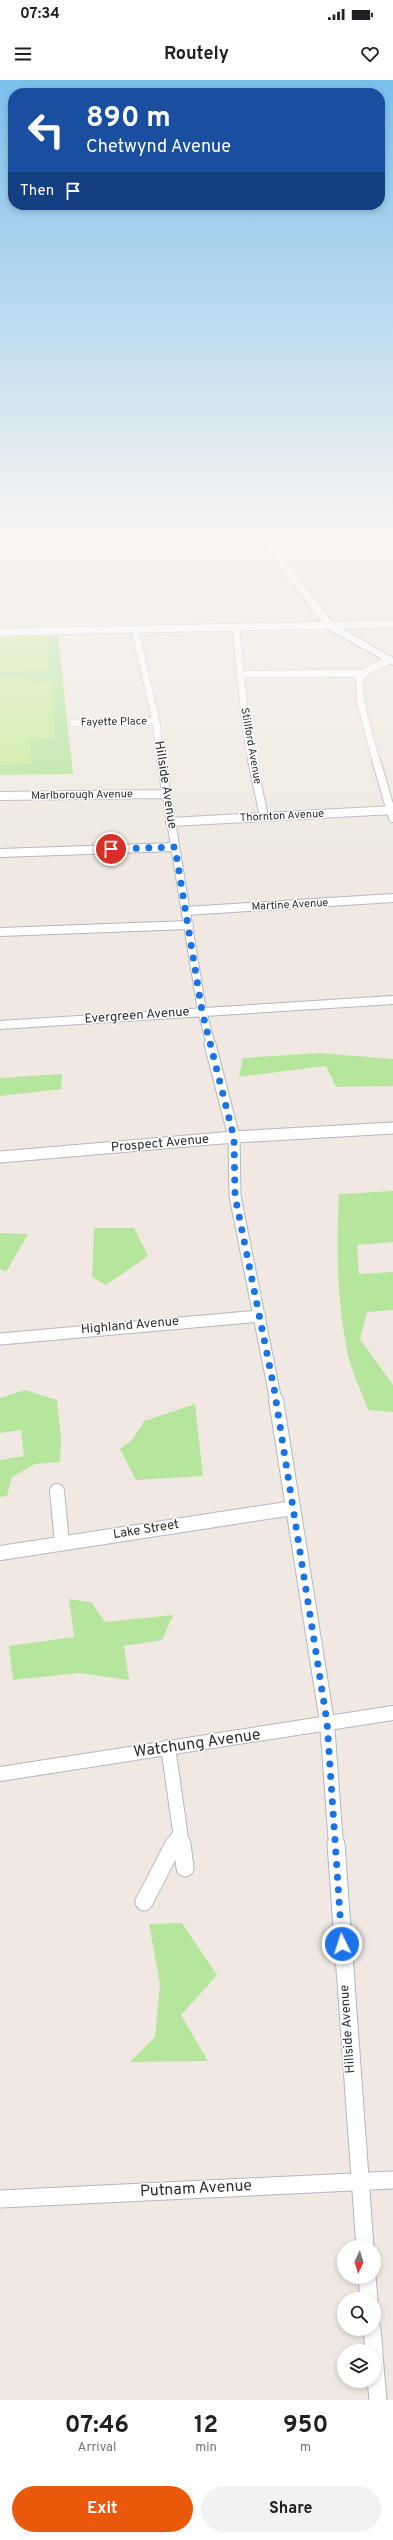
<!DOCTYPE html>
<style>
body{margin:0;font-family:Overpass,sans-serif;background:#f2f2f2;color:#202124;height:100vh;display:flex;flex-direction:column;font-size:15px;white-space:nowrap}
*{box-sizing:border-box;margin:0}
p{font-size:13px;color:#757577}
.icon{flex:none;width:22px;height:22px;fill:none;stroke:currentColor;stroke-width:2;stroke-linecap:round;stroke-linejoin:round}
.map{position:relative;height:2320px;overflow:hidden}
.details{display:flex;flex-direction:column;background:#fff;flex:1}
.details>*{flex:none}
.guide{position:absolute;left:8px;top:8px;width:377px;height:122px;border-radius:16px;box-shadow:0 2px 6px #0003;background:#1a4fa0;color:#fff;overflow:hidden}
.needle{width:26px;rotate:184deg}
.tools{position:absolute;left:337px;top:2160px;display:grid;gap:8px}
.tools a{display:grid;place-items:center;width:44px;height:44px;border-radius:50%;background:#fff;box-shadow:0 2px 6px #0003;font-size:20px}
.pin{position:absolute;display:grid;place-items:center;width:34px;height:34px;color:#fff;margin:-17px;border:2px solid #fff;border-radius:50%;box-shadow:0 1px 4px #0007}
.me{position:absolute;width:44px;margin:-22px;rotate:356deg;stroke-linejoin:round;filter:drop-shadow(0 0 3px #0008)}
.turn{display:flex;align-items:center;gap:14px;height:84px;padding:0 12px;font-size:18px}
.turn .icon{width:52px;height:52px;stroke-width:2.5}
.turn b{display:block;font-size:28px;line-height:34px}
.then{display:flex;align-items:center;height:38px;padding:0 12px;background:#0003;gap:8px;font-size:15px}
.eta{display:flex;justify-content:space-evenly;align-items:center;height:68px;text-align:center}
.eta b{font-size:24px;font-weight:700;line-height:28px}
.primary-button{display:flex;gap:8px;margin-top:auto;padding:8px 12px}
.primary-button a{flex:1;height:46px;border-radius:24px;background:#ea580c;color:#fff;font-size:16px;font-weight:700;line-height:46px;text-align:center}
.primary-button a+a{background:#f2f2f2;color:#202124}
.status{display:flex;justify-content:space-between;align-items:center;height:28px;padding:0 20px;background:#fff;direction:ltr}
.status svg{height:11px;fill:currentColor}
header{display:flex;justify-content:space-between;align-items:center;height:52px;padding:0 12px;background:#fff;font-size:18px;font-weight:700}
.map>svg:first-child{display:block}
.green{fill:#b6e59e}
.pitch{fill:#c9ec9a}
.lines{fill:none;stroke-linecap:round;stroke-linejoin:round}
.minor-far4-casing{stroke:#b4b7c1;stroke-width:8}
.minor-far3-casing{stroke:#b4b7c1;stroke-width:10}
.minor-far2-casing{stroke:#b4b7c1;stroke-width:13}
.minor-far1-casing{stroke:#b4b7c1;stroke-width:16}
.minor-casing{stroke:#b4b7c1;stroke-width:19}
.secondary-casing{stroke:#b4b7c1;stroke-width:2}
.minor-far4{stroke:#fff;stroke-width:7}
.minor-far3{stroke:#fff;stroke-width:8}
.minor-far2{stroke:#fff;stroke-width:11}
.minor-far1{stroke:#fff;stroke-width:14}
.minor{stroke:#fff;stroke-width:17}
.secondary{fill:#fff;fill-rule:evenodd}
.route{stroke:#1a73e8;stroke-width:7;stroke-dasharray:0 12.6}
.labels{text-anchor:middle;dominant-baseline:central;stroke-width:3;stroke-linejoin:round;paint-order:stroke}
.far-street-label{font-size:11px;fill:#2e2e2e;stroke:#fff}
.street-label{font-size:13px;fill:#2e2e2e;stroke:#fff}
.near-street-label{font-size:16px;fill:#2e2e2e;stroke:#fff}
</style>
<div class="status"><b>07:34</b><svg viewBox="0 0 49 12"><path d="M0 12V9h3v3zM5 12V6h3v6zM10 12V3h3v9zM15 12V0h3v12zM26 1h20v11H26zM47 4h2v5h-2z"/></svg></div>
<header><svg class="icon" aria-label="menu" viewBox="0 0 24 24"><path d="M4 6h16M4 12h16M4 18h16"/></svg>Routely<svg class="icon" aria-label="heart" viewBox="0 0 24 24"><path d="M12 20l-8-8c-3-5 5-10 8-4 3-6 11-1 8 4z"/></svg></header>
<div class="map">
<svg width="393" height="2320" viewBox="0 0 393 2320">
<rect width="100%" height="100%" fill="#efe9e1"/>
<path class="green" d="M58 556 73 694 0 695V557Z
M319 973 393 979V1006L336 1007 326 986 239 997 243 978Z
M62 994 61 1009 0 1016V998Z
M393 1111V1162L357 1165 359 1194 393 1192V1230L367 1232 360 1259 393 1305V1332L368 1330C362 1312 352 1293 348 1275 337 1222 336 1167 339 1114Z
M94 1148H134L148 1176 106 1205 92 1197Z
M0 1153 28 1154 6 1192 0 1189Z
M25 1310 57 1320 61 1359 60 1382 35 1384 12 1397 7 1416 0 1417V1380L24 1376 21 1350 0 1353V1318Z
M195 1324 203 1396 136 1400 120 1369 132 1360 144 1341Z
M69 1519 91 1522 105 1542 173 1535 162 1560 124 1566 129 1600 79 1593 13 1600 9 1566 74 1557Z
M182 1843 217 1895 181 1935 208 1981 130 1982 155 1957 160 1904 149 1844Z"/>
<path class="pitch" d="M49 556 48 573 0 574V557Z
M48 574V591L0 592V575Z
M31 596V603L51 602 55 658 27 659 31 666 32 684 0 685V597Z"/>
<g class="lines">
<defs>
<path id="minor-far4" d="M0 463 1 452
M271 470 393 461
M0 473H187L266 463
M91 473 92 452
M236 548 246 649 252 681
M135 549 156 641 161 681
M0 552 393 544
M240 594 364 593
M73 643 156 641
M376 681 361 624 359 599 368 590 389 580"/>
<path id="minor-far3" d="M161 680 202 931 211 965
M252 680 264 737
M376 680 393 738
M0 716 165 714
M170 742 393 730
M0 773 175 767
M186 831 393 818
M0 852 189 845
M0 945 393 920"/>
<path id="minor-far2" d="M210 964 234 1057 235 1116 276 1321
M0 1077 234 1057 393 1048
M0 1259 260 1236"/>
<path id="minor-far1" d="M276 1320 327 1642 336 1765
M57 1411 62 1463
M0 1473 293 1428
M168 1667 182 1765
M0 1694 393 1633
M174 1765 180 1753"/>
<path id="minor" d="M182 1764 185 1788
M336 1764 365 2167
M144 1822 174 1764
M0 2119 393 2100
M367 2197 369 2219
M372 2249 374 2271
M374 2275 378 2320"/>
<path id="secondary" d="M254 452H263L334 544 393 578V585L326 548Z"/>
</defs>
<use href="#minor-far4" class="minor-far4-casing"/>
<use href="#minor-far3" class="minor-far3-casing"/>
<use href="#minor-far2" class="minor-far2-casing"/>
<use href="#minor-far1" class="minor-far1-casing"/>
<use href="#minor" class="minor-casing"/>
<use href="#secondary" class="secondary-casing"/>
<use href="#minor-far4" class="minor-far4"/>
<use href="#minor-far3" class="minor-far3"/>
<use href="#minor-far2" class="minor-far2"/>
<use href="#minor-far1" class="minor-far1"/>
<use href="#minor" class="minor"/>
<use href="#secondary" class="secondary"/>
</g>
<linearGradient id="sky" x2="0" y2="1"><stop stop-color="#7abfeb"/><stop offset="0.58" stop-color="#f8f5f2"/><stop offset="1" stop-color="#f8f5f2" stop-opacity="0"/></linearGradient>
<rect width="393" height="777" fill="url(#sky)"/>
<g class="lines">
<path class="route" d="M111 769 175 767 202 931 234 1058 235 1116 274 1308 327 1642 342 1864"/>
</g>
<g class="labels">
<g class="far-street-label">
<text transform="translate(114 642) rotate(-1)">Fayette Place</text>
<text transform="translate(251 666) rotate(80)">Stillford Avenue</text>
<text transform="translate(82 715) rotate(-1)">Marlborough Avenue</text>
<text transform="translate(282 736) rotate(-3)">Thornton Avenue</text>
<text transform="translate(290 825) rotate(-3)">Martine Avenue</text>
</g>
<g class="street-label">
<text transform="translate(165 705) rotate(81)">Hillside Avenue</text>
<text transform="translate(137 936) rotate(-4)">Evergreen Avenue</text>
<text transform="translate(160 1064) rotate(-5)">Prospect Avenue</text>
<text transform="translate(130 1246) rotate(-5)">Highland Avenue</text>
<text transform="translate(146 1450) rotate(-9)">Lake Street</text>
<text transform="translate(348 1949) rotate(-94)">Hillside Avenue</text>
</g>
<g class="near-street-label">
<text transform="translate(197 1664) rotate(-8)">Watchung Avenue</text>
<text transform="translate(196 2109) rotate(-3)">Putnam Avenue</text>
</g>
</g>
</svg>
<div class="tools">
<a><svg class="needle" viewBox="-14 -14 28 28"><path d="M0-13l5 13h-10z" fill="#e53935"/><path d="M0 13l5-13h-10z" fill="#757577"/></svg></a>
<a><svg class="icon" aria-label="search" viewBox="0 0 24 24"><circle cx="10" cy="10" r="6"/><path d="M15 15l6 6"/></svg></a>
<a><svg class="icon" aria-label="layers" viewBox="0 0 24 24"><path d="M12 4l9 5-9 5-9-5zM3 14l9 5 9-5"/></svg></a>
</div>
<div class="pin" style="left:111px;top:769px;background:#d93025"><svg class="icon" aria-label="arrive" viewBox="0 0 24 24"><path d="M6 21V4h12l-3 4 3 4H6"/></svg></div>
<svg class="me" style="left:342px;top:1864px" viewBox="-20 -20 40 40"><circle r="17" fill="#1a73e8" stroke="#fff" stroke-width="3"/><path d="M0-11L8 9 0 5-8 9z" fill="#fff"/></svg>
<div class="guide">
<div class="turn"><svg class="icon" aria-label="left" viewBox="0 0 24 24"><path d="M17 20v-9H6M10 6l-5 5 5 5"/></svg><div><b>890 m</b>Chetwynd Avenue</div></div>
<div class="then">Then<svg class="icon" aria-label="arrive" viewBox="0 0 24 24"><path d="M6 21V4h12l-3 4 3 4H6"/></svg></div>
</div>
</div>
<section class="details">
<div class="eta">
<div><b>07:46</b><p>Arrival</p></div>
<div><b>12</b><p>min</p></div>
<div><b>950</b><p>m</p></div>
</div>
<div class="primary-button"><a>Exit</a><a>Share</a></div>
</section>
